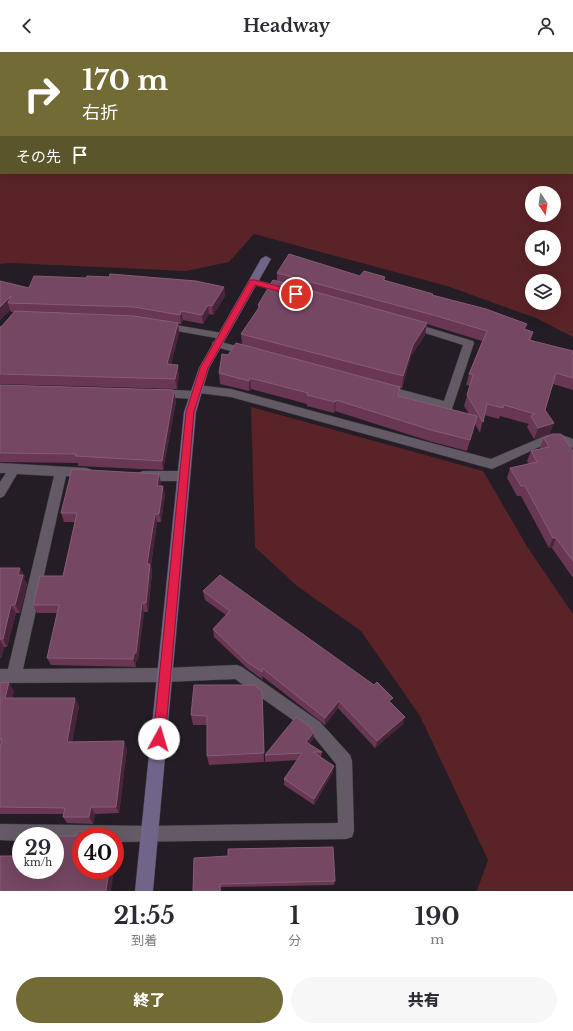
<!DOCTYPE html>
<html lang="ja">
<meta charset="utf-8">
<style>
body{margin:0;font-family:"Libre Baskerville","Noto Sans JP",serif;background:#f7f7f7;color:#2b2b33;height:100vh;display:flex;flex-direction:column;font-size:15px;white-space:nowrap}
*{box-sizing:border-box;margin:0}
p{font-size:13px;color:#7c7c81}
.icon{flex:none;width:22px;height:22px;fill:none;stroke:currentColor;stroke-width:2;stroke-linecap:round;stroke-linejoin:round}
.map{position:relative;height:839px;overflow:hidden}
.side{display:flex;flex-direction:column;background:#fff;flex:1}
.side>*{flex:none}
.top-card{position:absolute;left:0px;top:0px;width:573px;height:122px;box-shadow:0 4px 16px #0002;background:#726b36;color:#fff;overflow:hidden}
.needle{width:26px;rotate:167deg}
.fabs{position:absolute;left:525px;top:134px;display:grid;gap:8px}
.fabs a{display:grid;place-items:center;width:36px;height:36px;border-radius:50%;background:#fff;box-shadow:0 4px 16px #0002;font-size:20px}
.speed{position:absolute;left:12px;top:775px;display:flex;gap:8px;font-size:20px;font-weight:700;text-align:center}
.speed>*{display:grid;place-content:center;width:52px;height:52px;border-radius:50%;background:#fff;box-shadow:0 4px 16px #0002;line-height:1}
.speed small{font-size:10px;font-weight:400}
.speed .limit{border:6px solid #d22;background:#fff;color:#111}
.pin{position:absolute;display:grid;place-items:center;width:34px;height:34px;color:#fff;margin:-17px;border:2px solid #fff;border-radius:50%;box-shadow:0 1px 4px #0007}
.me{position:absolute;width:44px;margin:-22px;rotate:6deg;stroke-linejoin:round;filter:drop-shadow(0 0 3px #0008)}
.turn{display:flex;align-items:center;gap:14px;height:84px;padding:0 16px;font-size:18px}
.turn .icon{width:52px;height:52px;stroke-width:2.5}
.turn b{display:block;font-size:28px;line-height:34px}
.then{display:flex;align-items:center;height:38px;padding:0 16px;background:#0003;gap:8px;font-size:15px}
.eta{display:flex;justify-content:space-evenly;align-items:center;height:68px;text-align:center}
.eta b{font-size:24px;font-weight:800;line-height:28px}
.primary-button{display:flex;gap:8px;margin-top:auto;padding:8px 16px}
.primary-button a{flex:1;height:46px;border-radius:24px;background:#726b36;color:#fff;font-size:16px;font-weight:800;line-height:46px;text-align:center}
.primary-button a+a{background:#f7f7f7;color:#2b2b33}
header{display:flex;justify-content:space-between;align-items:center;height:52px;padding:0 16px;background:#fff;font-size:18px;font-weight:800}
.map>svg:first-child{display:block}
.green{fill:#5a2328;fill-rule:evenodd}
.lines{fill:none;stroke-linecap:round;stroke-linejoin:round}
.street-casing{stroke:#3e3840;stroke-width:1}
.secondary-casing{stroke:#3e3840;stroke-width:1}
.street{fill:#635a66;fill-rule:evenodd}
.secondary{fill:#706488;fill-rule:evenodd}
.wall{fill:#693653;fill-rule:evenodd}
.shaded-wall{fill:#49253b}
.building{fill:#754762;stroke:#855d74}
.route{fill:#e11d48;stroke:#92132f}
</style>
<header><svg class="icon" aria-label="back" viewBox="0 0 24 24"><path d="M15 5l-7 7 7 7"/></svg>Headway<svg class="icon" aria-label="person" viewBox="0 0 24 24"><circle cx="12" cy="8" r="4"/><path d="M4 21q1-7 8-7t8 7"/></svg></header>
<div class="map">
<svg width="573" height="839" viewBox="0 0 573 839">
<rect width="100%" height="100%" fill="#241d26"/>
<path class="green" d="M0 0H573V285L536 266 447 234 254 182 229 210 186 219 11 211 0 212ZM1 1H572V121H1ZM532 141H554V163H532ZM532 185H554V207H532ZM532 229H554V251H532Z
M251 355 483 419 528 496 573 562V839H477L488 808 420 664 361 579 297 534 255 495Z"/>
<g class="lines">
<defs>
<path id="street" d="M253 227 287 236 289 238 284 241 250 232 248 230 250 228Z
M410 270 473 289 474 291 452 357 448 358 384 341 380 340 379 337 380 334 384 333 444 349 463 293 406 275 405 273Z
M164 271 222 281 227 284 222 287 160 276 159 274Z
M217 289 252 298 253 300 252 302 248 304 213 294 212 292 213 290Z
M197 333 231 337 491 407 547 383H562L573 387V396L561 391H548L492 417 231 345 199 341 201 343 199 346 195 347 159 345 155 344 154 341 155 338 159 337 193 339 192 337 193 334Z
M0 411 87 416 91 418 93 421 91 424 87 426 66 424 23 617 165 616 237 613 242 615 320 670 350 703 352 709 354 779 352 785 346 787 115 790V784H81V789H55V784H21V789L0 788V772L150 774 338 771 336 712 310 680 235 627 165 630 0 631V617H8L54 424 17 422 4 444 0 446V430L6 421H0Z
M143 419H184L188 421 190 424 188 427 184 429H143L139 427 137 424 139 421Z"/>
<path id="secondary" d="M266 204 271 207 209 316 196 360 153 839H135L184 360 199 316 261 207Z"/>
</defs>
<use href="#street" class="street-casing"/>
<use href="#secondary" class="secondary-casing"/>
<use href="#street" class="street"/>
<use href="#secondary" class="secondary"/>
</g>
<path class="wall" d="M277 221 385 225V228L433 242 432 243 533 280 531 288 573 306V338L553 332 545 358 550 382 534 387 527 375 529 372 500 364 499 367 484 363 480 381 475 372 467 399 429 389 335 359 334 361 307 354V352L251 337 249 339 220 332 219 321 228 303 242 293 241 282 258 257V253L277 229ZM427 272 482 289 469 322 466 333 470 334 464 354 469 362 399 344 400 336H402L411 304 425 283Z
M0 229 29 236 224 235 225 244 213 263 209 262 203 272 183 268 181 272H178L179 281 171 312 179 322 177 337 0 332V275L2 274 14 260H11L10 258 0 268Z
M0 333 173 338 174 340 176 350 163 418 78 414V411L0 410Z
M544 386 573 399V526L552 496H549L521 444H517L507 426 510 416 529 412 527 409 531 399 540 397V396Z
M159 422 161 431 160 434 165 443 161 470H157L151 513 152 521 148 560H144L138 608 136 609V615L51 613 47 606 57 561H37L33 553 63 524 75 470H64L61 461Z
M0 516 25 524 24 527 27 532 20 561H16L7 595H4L1 606H0Z
M203 539 391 651 403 672 375 696 338 656 325 673 262 624 263 628 248 617 214 585 213 577 226 563 205 548Z
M0 631 14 639 12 646 79 654 72 690 127 697 119 761 95 762 93 772 67 771 63 765V762H0Z
M262 639 264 710 209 713 207 704V673H193L191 663Z
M313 687 309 692 322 700 321 705 333 720 314 753 284 733V727L298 708 265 710V703Z
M194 806 335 829 334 833 221 835V839H193Z"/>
<path class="shaded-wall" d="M224 235 225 244 213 263 212 254Z
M11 244 8 251 10 258 0 268V255Z
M208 253 209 262 203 272 202 263Z
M181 259 183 268 181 272 180 263Z
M178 271 179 281 168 322 167 312Z
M427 271 425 283 411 304 402 336 403 324 413 293Z
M178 313 179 322 177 337 175 327Z
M250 326 251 337 249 339V329Z
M173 338 174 343V340L176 350 163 418 162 409Z
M336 348 335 359 334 361 335 350Z
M554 371 550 382 534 387 538 376Z
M159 422 161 431 159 443 157 434Z
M163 434 165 443 161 470 159 462Z
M155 462 157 470 151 513 152 521 148 560 146 551 147 512Z
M553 486H556L552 496H549Z
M20 516 25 524 24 527 27 532 20 561 15 553 18 523Z
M142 551 144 560 138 608 136 609V615L133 607Z
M11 553 16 561 7 595 3 587Z
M0 588 4 595 1 606 0 605Z
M9 630 14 639 10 654 5 646Z
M75 646 79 654 71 697 67 690Z
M339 649 338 656 325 673V666Z
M405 665 403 672 375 696 377 689Z
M314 680 313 687 306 696V690Z
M124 689 127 697 119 761 116 755Z
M334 714 333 720 314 753V747Z
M91 755 95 762 93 772 89 765Z
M86 779 90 784H86Z
M109 818H112L114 820 111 839H106Z"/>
<path class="building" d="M289 202 360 224 364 219 385 225 383 228 433 242 432 243 486 257 527 272 524 277 533 280 529 288 573 299 572 305 573 306V326L556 321 545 358 554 371 538 376 531 364 535 362 504 353 503 356 487 352 483 370 467 343 473 323 469 322 487 279 433 263 277 221Z
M110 222 196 229 224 235 212 254 208 253 202 263 181 259 180 263 134 255 8 251 11 244 0 255V229L29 236 34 224 86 226 87 224 109 225Z
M273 228 427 271 413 293 403 324 241 282 260 254 258 253Z
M15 259 134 264 178 271 167 312 178 313 175 327 0 322V275L2 274Z
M236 291 400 335 398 344 477 364 470 388 431 378 336 348 335 350 307 343 308 341 250 326 249 329 219 321 222 302 228 303Z
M0 333 173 338V340H174L162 409 75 404 76 402 0 401Z
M552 382H561L573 399V509L556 486H553L525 434H521L510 416 537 410 531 399 549 395 544 386Z
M72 417 159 422 157 434H163L159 462H155L147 512H150L146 551H142L136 601H134L133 607 47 606 59 553H33L40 524H63L77 461H61Z
M0 516H20L18 523H23L15 553H11L3 587H0Z
M220 523 374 633 377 630 393 646 389 649 405 665 377 689 339 649 325 666 262 616V620L247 610 213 577 230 559 203 539Z
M9 630 5 646H75L67 690 124 689 116 755H91L89 765H63L65 756 0 755V696L2 687 0 688V631Z
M194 633H254L262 639 264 701 207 704V664L191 663Z
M296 665 309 674 314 680 306 690 322 700H313L334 714 314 747 284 727 302 701 265 703Z
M78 779H86V784H81V818H109L106 839H0V804H21V818H55V799L58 784H76Z
M333 795 335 829 220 832V839H193L194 806 228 804V797Z"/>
<path class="route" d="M250 228H255L299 240 300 242 296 244 255 233 208 316 194 360 165 687 163 691 159 692 155 691 153 687 186 360 200 316Z"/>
</svg>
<div class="fabs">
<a><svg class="needle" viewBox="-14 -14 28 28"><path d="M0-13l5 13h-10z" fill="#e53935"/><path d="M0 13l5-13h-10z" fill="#7c7c81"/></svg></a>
<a><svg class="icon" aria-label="sound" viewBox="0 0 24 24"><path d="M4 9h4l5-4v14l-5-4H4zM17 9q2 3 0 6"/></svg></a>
<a><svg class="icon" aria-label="layers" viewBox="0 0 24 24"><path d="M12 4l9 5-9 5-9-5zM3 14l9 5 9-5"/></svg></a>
</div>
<div class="speed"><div>29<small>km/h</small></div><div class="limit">40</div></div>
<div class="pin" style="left:296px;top:242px;background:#d93025"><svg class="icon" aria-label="arrive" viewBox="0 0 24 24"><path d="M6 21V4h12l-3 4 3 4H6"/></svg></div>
<svg class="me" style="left:159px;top:687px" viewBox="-20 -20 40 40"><circle r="19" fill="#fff"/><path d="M0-13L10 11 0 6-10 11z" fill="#e11d48"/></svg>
<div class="top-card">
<div class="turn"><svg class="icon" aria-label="right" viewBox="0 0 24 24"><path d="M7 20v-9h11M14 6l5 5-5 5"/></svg><div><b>170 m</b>右折</div></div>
<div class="then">その先<svg class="icon" aria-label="arrive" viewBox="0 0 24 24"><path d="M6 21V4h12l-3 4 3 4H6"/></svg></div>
</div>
</div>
<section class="side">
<div class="eta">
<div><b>21:55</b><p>到着</p></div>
<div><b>1</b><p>分</p></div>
<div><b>190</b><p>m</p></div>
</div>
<div class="primary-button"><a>終了</a><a>共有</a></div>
</section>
